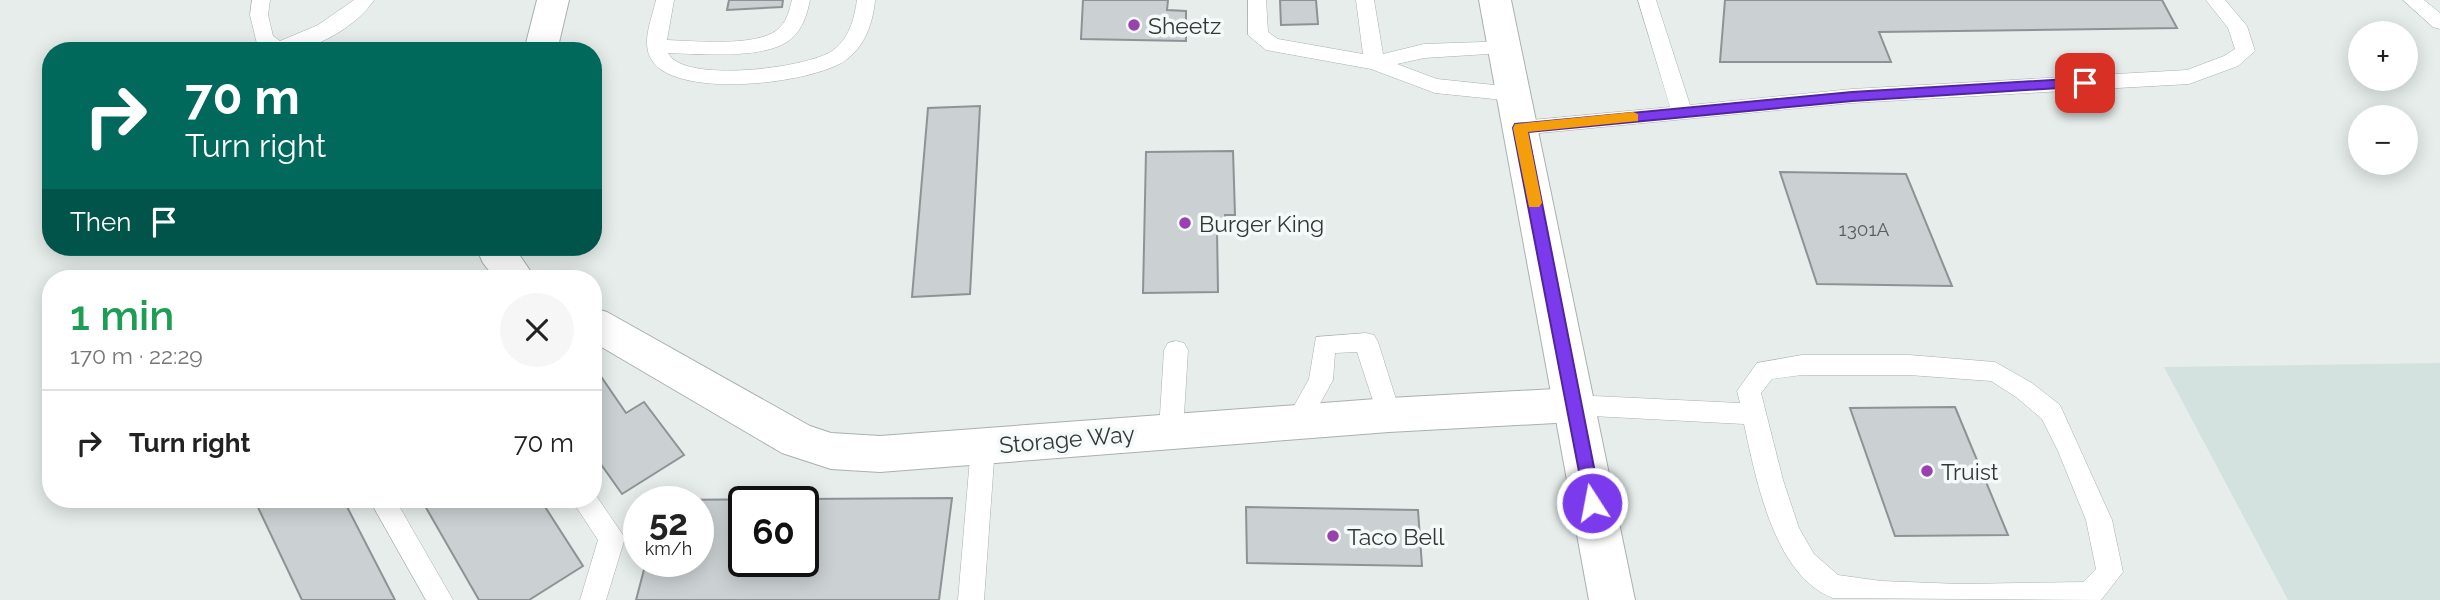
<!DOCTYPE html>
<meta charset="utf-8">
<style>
body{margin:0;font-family:Raleway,sans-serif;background:#f6f6f6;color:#222;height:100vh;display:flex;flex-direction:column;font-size:26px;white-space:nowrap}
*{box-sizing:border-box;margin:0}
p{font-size:23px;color:#767676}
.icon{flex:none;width:38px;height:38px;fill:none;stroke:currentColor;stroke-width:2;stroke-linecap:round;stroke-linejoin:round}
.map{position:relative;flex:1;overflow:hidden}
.drawer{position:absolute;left:42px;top:270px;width:560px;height:238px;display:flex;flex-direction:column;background:#fff;border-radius:28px;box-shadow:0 4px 18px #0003}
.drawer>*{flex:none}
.guide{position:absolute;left:42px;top:42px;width:560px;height:214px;border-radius:28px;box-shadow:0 4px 18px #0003;background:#00695c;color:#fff;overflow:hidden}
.buttons{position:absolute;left:2348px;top:21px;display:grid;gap:14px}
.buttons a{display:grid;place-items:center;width:70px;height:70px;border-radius:50%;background:#fff;box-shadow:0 4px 18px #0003;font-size:35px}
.speed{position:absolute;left:623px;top:486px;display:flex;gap:14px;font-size:35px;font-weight:700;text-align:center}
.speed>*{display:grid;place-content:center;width:91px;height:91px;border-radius:50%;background:#fff;box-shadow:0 4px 18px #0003;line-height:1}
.speed small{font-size:18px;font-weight:400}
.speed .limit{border:4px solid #111;border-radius:10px;background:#fff;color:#111}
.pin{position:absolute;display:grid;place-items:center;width:60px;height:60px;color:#fff;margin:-30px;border-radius:14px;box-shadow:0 4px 10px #0006}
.me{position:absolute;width:77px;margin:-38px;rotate:349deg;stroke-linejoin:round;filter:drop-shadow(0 0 5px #0008)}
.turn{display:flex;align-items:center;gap:24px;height:147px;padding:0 28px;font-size:32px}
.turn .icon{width:91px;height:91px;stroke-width:2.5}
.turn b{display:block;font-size:49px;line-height:60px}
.then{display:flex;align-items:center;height:66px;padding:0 28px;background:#0003;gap:14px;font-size:26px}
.round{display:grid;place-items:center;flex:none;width:74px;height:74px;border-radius:37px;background:#f6f6f6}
.head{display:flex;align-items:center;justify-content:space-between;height:119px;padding:0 28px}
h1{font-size:42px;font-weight:600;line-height:52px;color:#1e9e55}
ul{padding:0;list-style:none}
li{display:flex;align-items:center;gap:21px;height:105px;padding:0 28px;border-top:2px solid #e0e0e0}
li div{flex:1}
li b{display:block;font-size:26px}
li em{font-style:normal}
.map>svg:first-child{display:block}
.built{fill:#d3e2df}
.building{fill:#cbd1d2;stroke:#8d9394;stroke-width:2;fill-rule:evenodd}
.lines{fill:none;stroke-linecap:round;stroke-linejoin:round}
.service-casing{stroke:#aab0af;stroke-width:1}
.minor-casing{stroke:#aab0af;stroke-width:2}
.primary-casing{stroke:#aab0af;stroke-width:2}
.service{fill:#fff;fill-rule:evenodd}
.minor{fill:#fff;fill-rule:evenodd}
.primary{fill:#fff;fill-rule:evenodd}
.route{fill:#7c3aed;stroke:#51269a;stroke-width:2}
.slow{fill:#f59e0b}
.poi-dot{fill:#9942af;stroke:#f4faf9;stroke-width:2.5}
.labels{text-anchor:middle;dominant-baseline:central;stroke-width:7;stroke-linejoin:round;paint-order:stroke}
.number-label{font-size:19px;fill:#5a5e5e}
.poi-label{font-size:23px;fill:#353737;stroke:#f4faf9;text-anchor:start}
.street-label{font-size:23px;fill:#353737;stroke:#f4faf9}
</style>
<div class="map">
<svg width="2440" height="600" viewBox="0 0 2440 600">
<rect width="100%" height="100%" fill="#e6edeb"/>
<path class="built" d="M2440 363V600H2288L2164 367Z"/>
<path class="building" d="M729 0H783L782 7 727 10Z
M1083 0H1168L1167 10 1186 11V41L1081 39Z
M1280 0H1316L1318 24 1281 25Z
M1725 0H2162L2177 28 1879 32 1891 62H1720Z
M980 106 970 294 912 297 928 108Z
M1233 151 1235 215H1225L1226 230H1217L1218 292 1143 293 1146 152Z
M1780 172 1906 174 1952 286 1817 284Z
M600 375 626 413 644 402 684 455 622 494 593 453V379Z
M1955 407 2008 535 1895 536 1850 408Z
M952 498 939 600H636L646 562H698V502H663V500ZM744 502H803V562H744Z
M254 499H343L395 600H302Z
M421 499H540L583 566 529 600H479Z
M1246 507 1418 510 1422 566 1247 563Z"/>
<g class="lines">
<defs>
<path id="service" d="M252 0H270L268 15 273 36 280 41 318 25 354 0H374C354 31 291 66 257 44L250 15Z
M656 0H674L667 40C694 41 756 47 777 30 787 22 789 11 792 0H810C807 14 803 29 791 39 767 60 699 54 668 53 683 84 807 68 832 51 849 39 854 20 857 0H875C873 23 865 46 846 60 813 84 670 101 650 57 642 40 652 18 656 0Z
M1248 0H1266L1268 32 1278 39 1363 54 1356 0H1374L1383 54 1424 44 1511 41 1514 46 1511 51 1504 53 1424 58 1397 64 1437 79 1513 87 1523 94 1513 101 1435 93 1371 69 1266 50 1248 35Z
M1638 0H1656L1690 105 1852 89 2187 70 2224 56 2235 49 2228 28 2206 0H2225L2247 26 2255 51 2238 66 2189 84 1852 103 1520 135 1513 133 1510 128 1513 123 1520 121 1670 107Z
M2403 0H2424L2440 13V29L2433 27Z
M1366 333 1374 335 1378 342 1401 415 1398 422 1389 425 1380 422 1357 352 1335 353 1333 380 1306 429 1297 432 1288 429 1285 422 1309 379 1316 337Z
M1176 341 1184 343 1188 350 1183 431 1180 438 1171 441 1162 438 1159 431 1164 350 1168 343Z
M1802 355H1909L1995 362 2032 383 2060 405 2112 520 2123 572 2101 600 1833 598C1774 576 1756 479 1744 424L1573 415 1564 412 1561 405 1564 398 1573 395 1740 403 1737 391 1757 363ZM1802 375H1909L1991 381 2016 397 2042 419 2058 451 2086 520 2096 569 2083 582 1960 584 1881 581 1838 575 1814 554 1799 528 1783 480 1761 393 1772 379Z
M983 435 992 439 995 446 984 600H958L971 446 974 439Z
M593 491 625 538 606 600H580L598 540 571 499H593Z
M369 499H395L453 600H426Z"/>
<path id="minor" d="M537 0H569L557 51H524Z
M476 247H514L535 278H495L483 263Z
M593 308 607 312 810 426 831 433 880 436 1389 398 1573 388 1587 393 1593 405 1587 417 1573 422 1389 432 880 472 831 469 782 453 593 342Z"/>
<path id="primary" d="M1479 0H1511L1635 600H1589Z"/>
</defs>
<use href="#service" class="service-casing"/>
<use href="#minor" class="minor-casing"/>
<use href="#primary" class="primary-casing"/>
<use href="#service" class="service"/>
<use href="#minor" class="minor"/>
<use href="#primary" class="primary"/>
</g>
<path class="route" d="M2085 78 2090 80V86L1852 101 1528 132 1601 503 1599 508H1586L1513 128 1515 124 1852 92Z"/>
<path class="slow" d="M1633 112 1638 114V121L1528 132 1542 203 1539 207H1529L1513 128 1515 124Z"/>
<g class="poi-dot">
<circle cx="1134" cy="25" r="7"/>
<circle cx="1185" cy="223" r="7"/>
<circle cx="1927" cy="471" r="7"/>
<circle cx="1333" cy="536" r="7"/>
</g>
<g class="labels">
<g class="number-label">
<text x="1864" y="229">1301A</text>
</g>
<g class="poi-label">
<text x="1148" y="25">Sheetz</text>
<text x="1199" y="223">Burger King</text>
<text x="1941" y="471">Truist</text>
<text x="1347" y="536">Taco Bell</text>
</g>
<g class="street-label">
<text transform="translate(1067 439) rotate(-5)">Storage Way</text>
</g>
</g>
</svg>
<div class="buttons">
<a>+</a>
<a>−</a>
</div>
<div class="speed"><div>52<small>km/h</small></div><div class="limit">60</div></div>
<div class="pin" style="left:2085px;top:83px;background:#d93025"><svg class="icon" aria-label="arrive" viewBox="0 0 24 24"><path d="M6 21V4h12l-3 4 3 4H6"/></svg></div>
<svg class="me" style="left:1592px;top:503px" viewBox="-20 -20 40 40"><circle r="17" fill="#7c3aed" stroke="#fff" stroke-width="3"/><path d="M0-11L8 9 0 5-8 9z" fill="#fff"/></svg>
<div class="guide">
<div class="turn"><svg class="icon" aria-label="right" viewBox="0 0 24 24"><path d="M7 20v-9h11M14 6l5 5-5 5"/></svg><div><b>70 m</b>Turn right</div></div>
<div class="then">Then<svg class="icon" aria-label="arrive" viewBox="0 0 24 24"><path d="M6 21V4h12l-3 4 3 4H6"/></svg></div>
</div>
<section class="drawer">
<div class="head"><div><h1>1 min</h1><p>170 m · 22:29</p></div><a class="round"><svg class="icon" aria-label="close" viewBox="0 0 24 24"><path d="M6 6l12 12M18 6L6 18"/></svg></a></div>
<ul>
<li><svg class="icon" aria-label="right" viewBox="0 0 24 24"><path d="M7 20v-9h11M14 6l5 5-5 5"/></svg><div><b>Turn right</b></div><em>70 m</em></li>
</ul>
</section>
</div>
